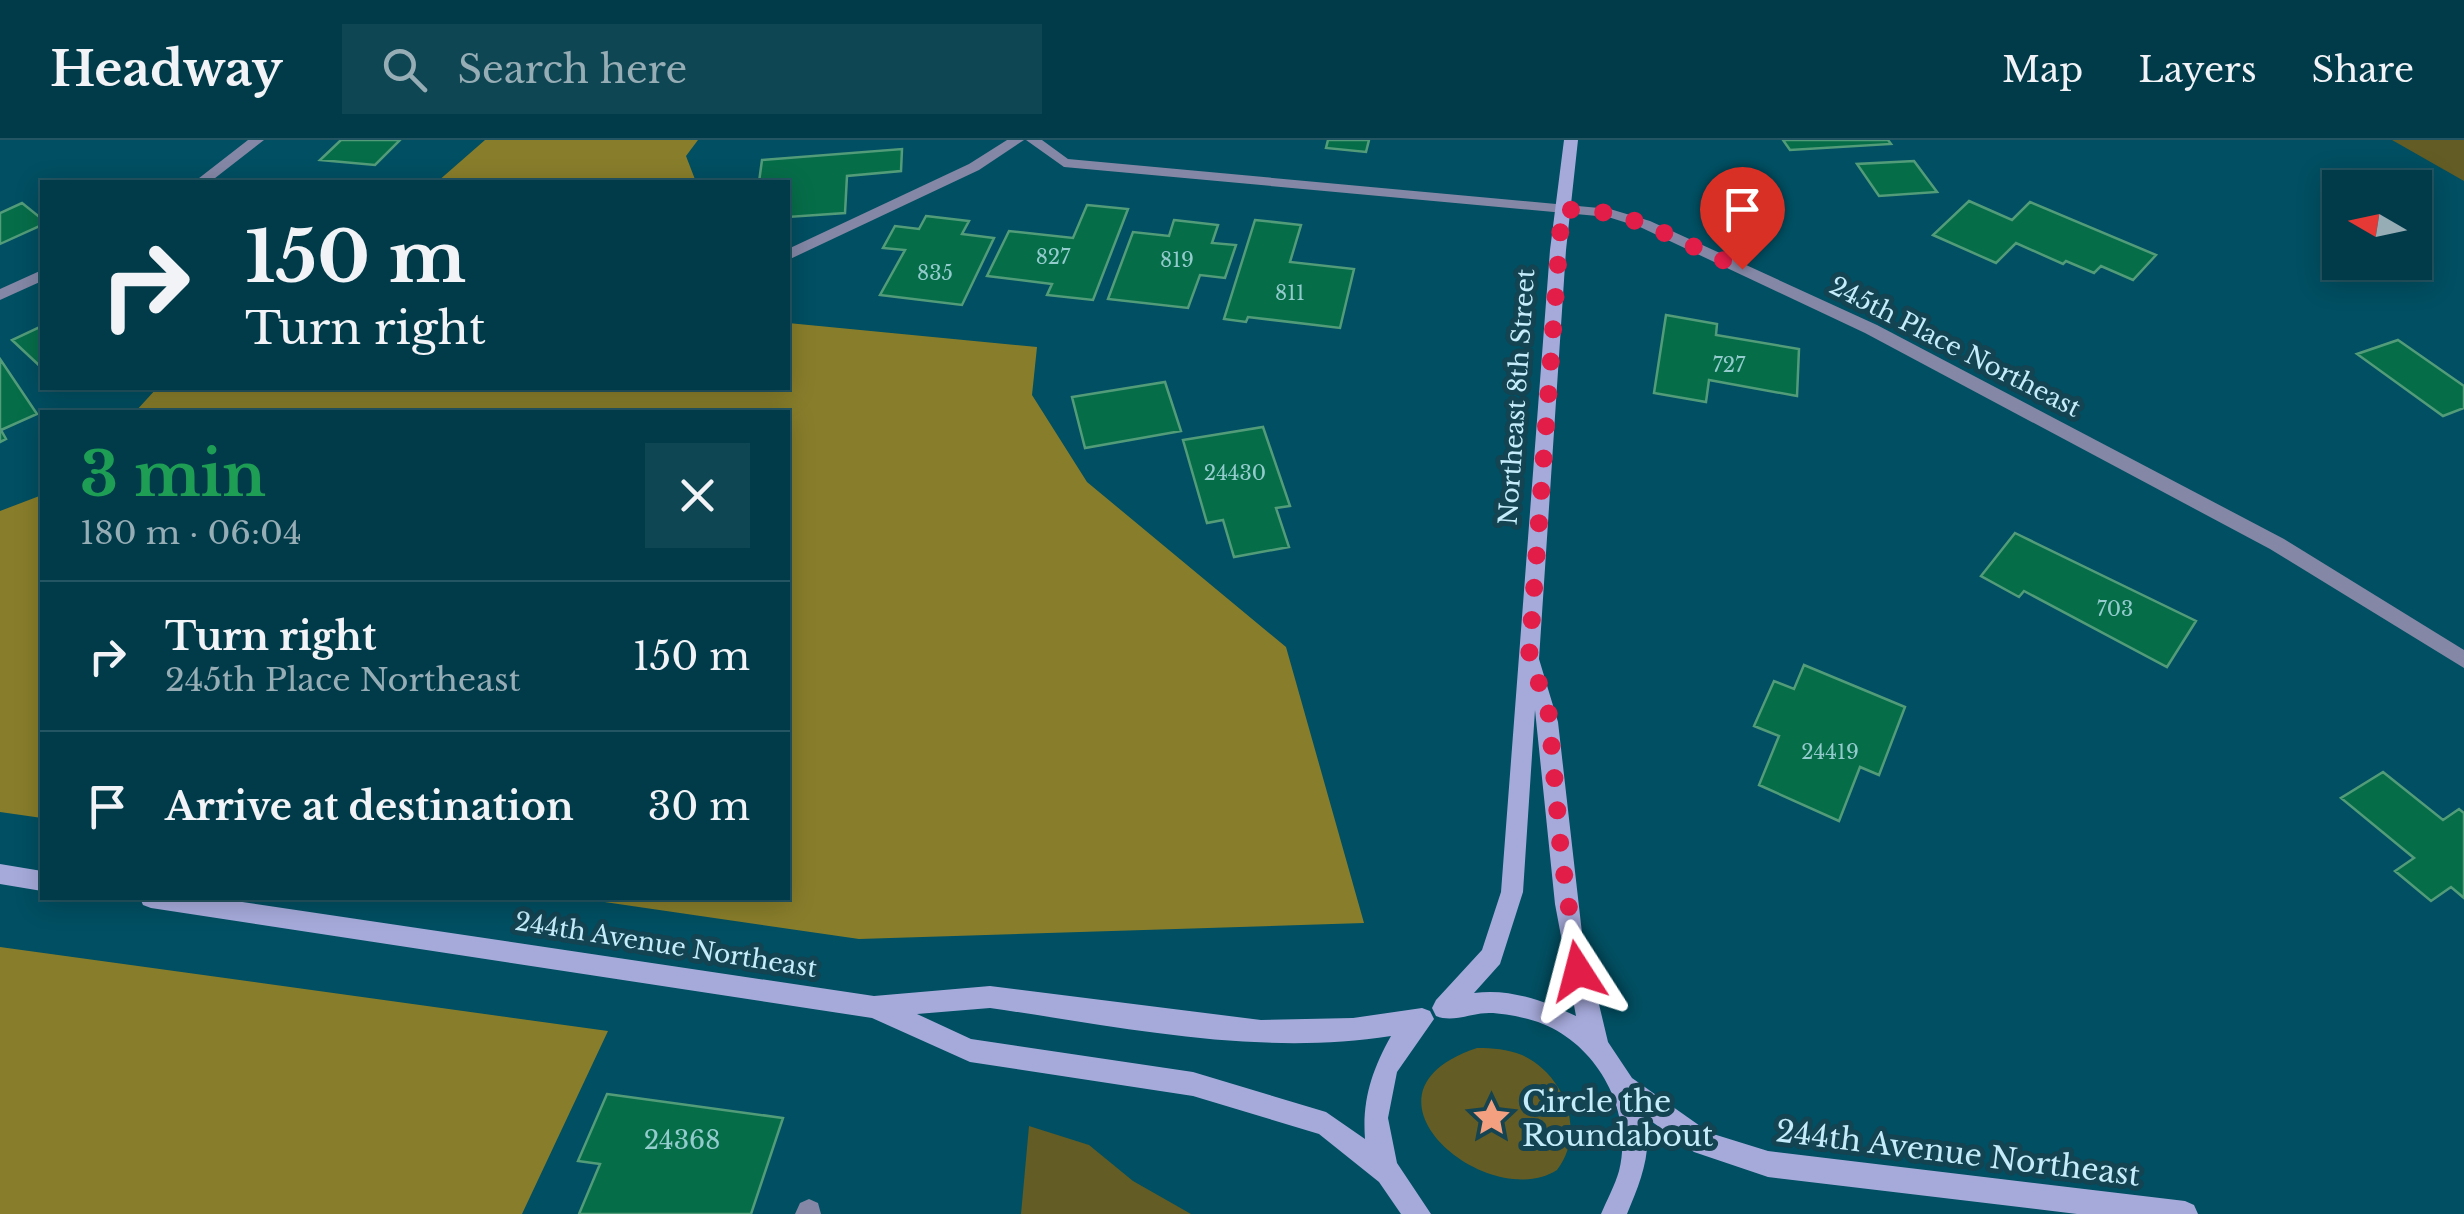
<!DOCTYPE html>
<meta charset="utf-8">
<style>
body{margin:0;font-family:"Libre Baskerville",serif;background:#0f4654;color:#f1f3f6;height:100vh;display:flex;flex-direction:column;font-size:38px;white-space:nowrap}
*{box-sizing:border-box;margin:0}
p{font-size:32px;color:#96adb5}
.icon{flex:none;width:55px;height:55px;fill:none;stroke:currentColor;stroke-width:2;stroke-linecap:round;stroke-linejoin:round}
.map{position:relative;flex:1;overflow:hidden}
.sheet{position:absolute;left:40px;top:270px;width:750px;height:490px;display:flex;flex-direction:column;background:#013b4a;border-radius:0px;box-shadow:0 5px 25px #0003,0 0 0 2px #235562}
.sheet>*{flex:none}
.top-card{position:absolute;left:40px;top:40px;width:750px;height:210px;border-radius:0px;box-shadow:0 5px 25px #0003,0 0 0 2px #235562;background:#013b4a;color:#f1f3f6;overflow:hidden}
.needle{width:65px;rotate:279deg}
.buttons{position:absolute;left:2322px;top:30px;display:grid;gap:20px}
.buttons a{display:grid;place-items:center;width:110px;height:110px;border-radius:0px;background:#013b4a;box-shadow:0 5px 25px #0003,0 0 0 2px #235562;font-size:50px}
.pin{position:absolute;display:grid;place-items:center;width:85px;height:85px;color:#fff;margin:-102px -42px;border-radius:50% 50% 50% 0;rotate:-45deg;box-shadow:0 0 10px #0007}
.pin .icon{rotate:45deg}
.me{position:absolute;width:110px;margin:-55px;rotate:351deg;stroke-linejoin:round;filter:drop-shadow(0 0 8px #0008)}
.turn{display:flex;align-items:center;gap:35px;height:210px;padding:0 40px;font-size:45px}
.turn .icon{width:130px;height:130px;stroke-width:2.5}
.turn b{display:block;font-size:70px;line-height:85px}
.round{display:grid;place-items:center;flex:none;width:105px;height:105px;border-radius:0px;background:#0f4654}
.headline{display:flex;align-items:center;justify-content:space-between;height:170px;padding:0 40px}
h1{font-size:60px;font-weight:700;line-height:75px;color:#1e9e55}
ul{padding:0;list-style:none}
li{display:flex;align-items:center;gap:30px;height:150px;padding:0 40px;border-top:2px solid #235562}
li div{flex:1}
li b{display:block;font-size:38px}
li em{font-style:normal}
header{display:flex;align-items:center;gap:60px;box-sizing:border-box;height:140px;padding:0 50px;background:#013b4a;border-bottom:2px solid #235562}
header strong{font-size:48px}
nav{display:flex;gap:55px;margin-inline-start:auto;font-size:35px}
.search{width:700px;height:90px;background:#0f4654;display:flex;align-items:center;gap:25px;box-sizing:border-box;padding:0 35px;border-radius:0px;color:#96adb5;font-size:38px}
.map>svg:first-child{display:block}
.green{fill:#635c24}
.forest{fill:#887d2b}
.building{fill:#066d49;stroke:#539c79;stroke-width:2.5}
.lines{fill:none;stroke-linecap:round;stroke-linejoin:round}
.lane{fill:#8487a5;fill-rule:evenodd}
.street{fill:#8487a5;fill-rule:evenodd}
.secondary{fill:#a6aada;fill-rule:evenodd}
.route{stroke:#e11d48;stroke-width:18;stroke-dasharray:0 32.4}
.labels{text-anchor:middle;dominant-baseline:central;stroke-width:10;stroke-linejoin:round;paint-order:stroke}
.number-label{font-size:20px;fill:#94ccce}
.street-label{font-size:25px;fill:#c4ecfa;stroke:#144351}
.near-number-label{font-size:25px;fill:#94ccce}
.near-poi-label{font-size:30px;fill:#c4ecfa;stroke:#144351;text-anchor:start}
.near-street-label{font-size:30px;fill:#c4ecfa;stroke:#144351}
</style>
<header>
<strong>Headway</strong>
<div class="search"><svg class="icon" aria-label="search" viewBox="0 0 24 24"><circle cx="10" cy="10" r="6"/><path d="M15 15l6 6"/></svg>Search here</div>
<nav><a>Map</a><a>Layers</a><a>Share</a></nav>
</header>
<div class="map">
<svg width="2464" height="1074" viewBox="0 0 2464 1074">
<rect width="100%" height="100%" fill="#014f62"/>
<path class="green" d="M2392 0H2464V41Z
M1477 908C1493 908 1507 909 1522 915 1564 934 1587 991 1557 1030 1488 1074 1341 953 1477 908Z
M1029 986 1089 1005 1133 1041 1191 1074H1021Z"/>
<path class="forest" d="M485 0H698L686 16 696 42H437Z
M788 183 1037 207 1032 255 1087 342 1286 507 1364 783 859 799 577 758H788V272H135L157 248H788Z
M42 355V678L0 672V371Z
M0 807 608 891 522 1074H0Z"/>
<path class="building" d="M341 0H400L375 25 320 20Z
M1328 0H1369L1366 12 1326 8Z
M1783 0H1888L1891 4 1790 10Z
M902 9 901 31 847 36 845 73 788 77V42H759L762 20Z
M1914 21 1937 52 1879 56 1857 24Z
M1969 61 2012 80 2030 62 2156 115 2133 140 2101 126 2094 133 2066 121 2063 124 2016 103 1996 123 1933 95Z
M22 63 42 79V85L0 104V73Z
M1087 65 1128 69 1093 160 1047 155 1052 144 987 136 1009 91 1073 98Z
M926 76 969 81 962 94 994 98 962 165 880 155 905 110 883 108 895 86 919 89Z
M1174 80 1218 85 1212 103 1236 105 1225 138 1200 135 1188 168 1108 159 1133 92 1169 96Z
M1255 80 1301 85 1290 122 1354 129 1340 188 1248 177 1246 182 1224 179Z
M1666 175 1717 184 1716 195 1799 209 1797 256 1709 240 1706 262 1654 253Z
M42 186V228L12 200Z
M2398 200 2464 246V268L2443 276 2357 214Z
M0 219 37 274 1 290 6 299 0 302Z
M1165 242 1181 291 1085 308 1072 257Z
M1263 287 1290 366 1276 368 1289 407 1234 417 1223 380 1207 383 1183 300Z
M2015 393 2196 481 2167 527 2024 451 2019 457 1981 436Z
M1804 525 1905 567 1879 635 1860 627 1839 681 1759 645 1779 596 1754 586 1774 541 1794 549Z
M2383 632 2443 680 2459 669 2464 673V758L2451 747 2431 761 2395 731 2414 718 2341 658Z
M607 954 783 978 751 1074H579L600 1024 578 1021Z"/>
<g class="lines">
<path class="lane" d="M1007 0H1024L979 30 788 120V109L969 24Z
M809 1059 818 1063 821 1074H795L800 1063Z"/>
<path class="street" d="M248 0H264L210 42H194Z
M1026 0H1042L1068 19 1610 69 1650 81 1877 185 2284 399 2464 510V528L2270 409 1865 193 1640 87 1608 77 1064 27Z
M42 130V141L0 160V149Z"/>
<path class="secondary" d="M1564 0H1578L1566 110 1539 519 1558 582 1582 793 1608 902 1632 938 1710 993 1768 1011 2185 1061 2194 1065 2198 1074H2077L1768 1037 1694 1012 1644 976C1654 1010 1640 1043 1627 1074H1601C1607 1060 1615 1045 1619 1031 1635 967 1592 895 1528 879 1516 876 1501 873 1489 873 1471 873 1453 883 1436 876L1432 868 1436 860 1482 810 1501 752 1550 110ZM1535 570 1555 764 1576 876C1543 861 1511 848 1474 853L1500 824 1523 752Z
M0 724 42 731V751L0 744Z
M140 758H215L874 856 990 846 1261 880 1353 878 1422 868 1430 871 1434 879 1397 932 1388 978 1397 1023 1431 1074H1401L1379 1042 1319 994 1193 956 970 922 872 878 151 768 143 765ZM990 868C1123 887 1257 917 1391 896 1372 930 1362 960 1365 999L1326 972 1193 932 971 899 917 874Z"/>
</g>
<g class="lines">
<path class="route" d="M1578 831 1561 712 1548 566 1529 518 1562 69 1610 73 1645 84 1742 129"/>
</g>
<defs>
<symbol id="sight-bare" viewBox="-9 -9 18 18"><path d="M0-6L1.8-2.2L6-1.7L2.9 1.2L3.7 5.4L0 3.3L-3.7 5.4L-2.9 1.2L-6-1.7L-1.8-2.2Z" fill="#f2a080" stroke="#144351" stroke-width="2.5" paint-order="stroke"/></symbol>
</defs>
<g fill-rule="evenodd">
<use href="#sight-bare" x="1464" y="950" width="55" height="55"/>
</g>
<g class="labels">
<g class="number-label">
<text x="1053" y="117">827</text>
<text x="1177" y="120">819</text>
<text x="935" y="133">835</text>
<text x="1290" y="153">811</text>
<text x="1729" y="225">727</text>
<text x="1235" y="333">24430</text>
<text x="2115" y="469">703</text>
<text x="1830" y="612">24419</text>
</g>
<g class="street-label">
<text transform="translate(1955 207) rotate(27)">245th Place Northeast</text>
<text transform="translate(1517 257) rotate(-86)">Northeast 8th Street</text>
<text transform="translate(666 805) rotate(9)">244th Avenue Northeast</text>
</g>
<g class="near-number-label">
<text x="682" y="1000">24368</text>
</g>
<g class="near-poi-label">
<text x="1522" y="961">Circle the<tspan x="1522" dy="34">Roundabout</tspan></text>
</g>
<g class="near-street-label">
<text transform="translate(1958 1013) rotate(7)">244th Avenue Northeast</text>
</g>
</g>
</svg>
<div class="buttons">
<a><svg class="needle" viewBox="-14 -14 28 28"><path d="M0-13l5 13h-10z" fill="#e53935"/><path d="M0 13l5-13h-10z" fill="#96adb5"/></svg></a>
</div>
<div class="pin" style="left:1742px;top:129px;background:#d93025"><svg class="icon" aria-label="arrive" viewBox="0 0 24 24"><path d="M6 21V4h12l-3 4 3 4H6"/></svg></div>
<svg class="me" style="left:1578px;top:831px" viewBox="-20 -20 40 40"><path d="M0-17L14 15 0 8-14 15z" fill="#e11d48" stroke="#fff" stroke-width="4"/></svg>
<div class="top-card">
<div class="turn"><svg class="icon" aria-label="right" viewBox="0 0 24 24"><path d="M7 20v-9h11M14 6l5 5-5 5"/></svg><div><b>150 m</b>Turn right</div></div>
</div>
<section class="sheet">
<div class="headline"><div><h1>3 min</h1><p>180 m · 06:04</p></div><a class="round"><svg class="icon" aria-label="close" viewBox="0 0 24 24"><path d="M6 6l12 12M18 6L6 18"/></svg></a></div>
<ul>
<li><svg class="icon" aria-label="right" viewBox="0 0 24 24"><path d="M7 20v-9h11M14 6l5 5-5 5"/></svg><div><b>Turn right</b><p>245th Place Northeast</p></div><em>150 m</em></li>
<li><svg class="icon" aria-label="arrive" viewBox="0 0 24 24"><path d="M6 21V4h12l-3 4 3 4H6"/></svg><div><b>Arrive at destination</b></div><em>30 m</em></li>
</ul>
</section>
</div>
